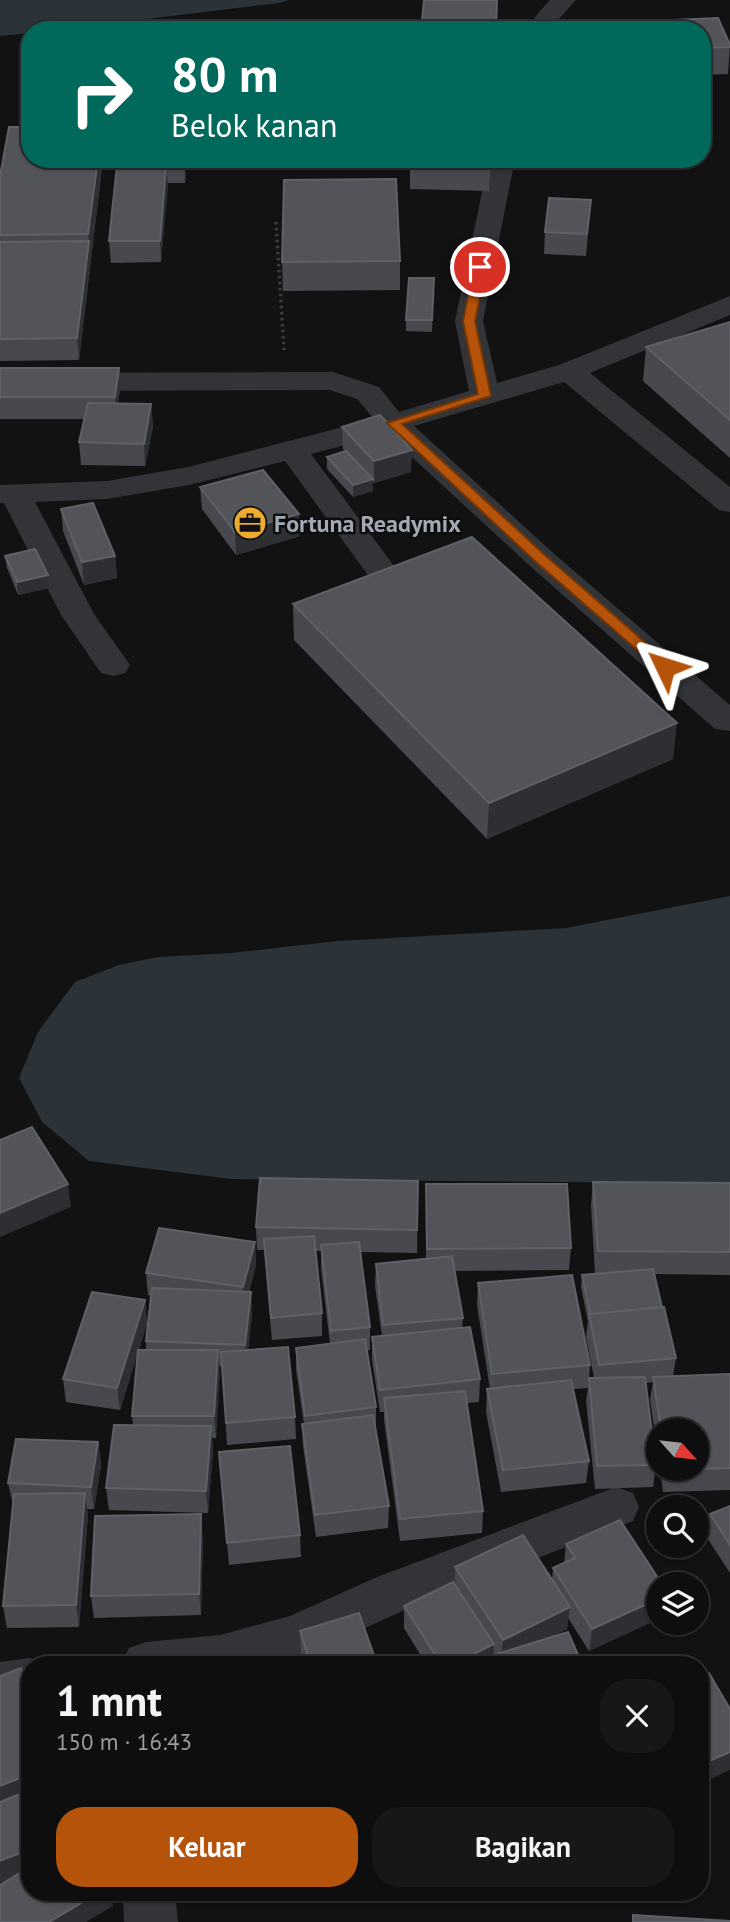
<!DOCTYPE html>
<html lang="id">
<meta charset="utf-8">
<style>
body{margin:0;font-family:"PT Sans",sans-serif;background:#171717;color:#f1f3f6;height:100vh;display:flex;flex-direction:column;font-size:26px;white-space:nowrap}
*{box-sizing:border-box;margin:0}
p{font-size:23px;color:#9b9c9e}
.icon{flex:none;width:38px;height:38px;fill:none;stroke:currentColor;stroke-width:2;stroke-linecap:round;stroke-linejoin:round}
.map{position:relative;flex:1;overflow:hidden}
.details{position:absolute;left:21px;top:1656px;width:688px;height:245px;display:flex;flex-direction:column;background:#0e0e0e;border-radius:28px;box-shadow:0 2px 5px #0004,0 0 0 2px #2e2e2e}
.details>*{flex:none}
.guide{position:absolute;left:21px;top:21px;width:690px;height:147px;border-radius:28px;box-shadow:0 2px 5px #0004,0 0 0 2px #2e2e2e;background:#00695c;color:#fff;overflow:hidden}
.needle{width:46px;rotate:117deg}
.controls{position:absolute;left:646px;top:1418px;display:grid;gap:14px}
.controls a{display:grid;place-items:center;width:63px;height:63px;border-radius:50%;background:#0e0e0e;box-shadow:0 2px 5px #0004,0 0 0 2px #2e2e2e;font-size:35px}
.pin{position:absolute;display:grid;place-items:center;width:60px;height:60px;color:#fff;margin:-30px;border:4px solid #fff;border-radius:50%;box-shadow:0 2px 7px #0007}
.me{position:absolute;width:77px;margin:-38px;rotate:311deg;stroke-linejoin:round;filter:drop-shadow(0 0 5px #0008)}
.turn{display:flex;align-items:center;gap:24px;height:147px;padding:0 35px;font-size:32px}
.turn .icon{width:91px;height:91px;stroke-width:2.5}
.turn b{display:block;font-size:49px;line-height:60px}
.round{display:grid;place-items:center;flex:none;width:74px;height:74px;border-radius:28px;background:#171717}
.summary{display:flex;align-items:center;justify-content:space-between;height:119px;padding:0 35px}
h1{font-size:42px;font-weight:700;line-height:52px}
.action{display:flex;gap:14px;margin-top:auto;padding:14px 35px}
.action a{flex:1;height:80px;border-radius:28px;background:#b45309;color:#fff;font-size:28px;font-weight:700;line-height:80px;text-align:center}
.action a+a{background:#171717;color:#f1f3f6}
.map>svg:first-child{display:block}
.water{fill:#2b3238}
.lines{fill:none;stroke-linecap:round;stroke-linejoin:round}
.path{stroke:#393b3f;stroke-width:3.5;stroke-dasharray:2.5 3.5;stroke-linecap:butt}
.minor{fill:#333438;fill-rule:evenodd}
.wall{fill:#48494e}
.shaded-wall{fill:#2e2f32}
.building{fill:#525459;stroke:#5e6167;stroke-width:2}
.route{fill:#b45309;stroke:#753606;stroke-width:2}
.labels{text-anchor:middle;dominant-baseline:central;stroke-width:5;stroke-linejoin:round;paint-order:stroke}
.poi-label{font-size:24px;font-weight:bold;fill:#a3a9b4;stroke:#0d0d0e;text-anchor:start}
</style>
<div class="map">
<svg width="730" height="1922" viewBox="0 0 730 1922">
<rect width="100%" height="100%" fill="#121213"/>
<path class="water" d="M0 0H289L279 3 55 30H30V33L0 36Z
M730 896V1194L678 1183 231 1179 89 1161 42 1122 19 1078 38 1032 75 982 119 965 158 957 232 953 337 941 566 928Z"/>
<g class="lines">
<path class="path" d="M276 222 284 350"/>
<path class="minor" d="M550 0H576L558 20 554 30H530L535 17Z
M489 159H515L483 321 497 383 559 365 730 296V315L590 373 730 487V512L719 510 564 382 414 426 552 552 730 705V731L715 729 530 566 387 434 311 454 414 593 410 600 398 603 386 600 285 461 189 485 107 499 35 502 94 614 130 665 125 673 113 676 101 673 61 615 4 503H0V485L107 481 188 467 374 419 357 399 330 390 0 391V373L333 372 379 387 399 412 469 391 455 321Z
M616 1487 633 1493 639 1507 633 1521 411 1607 315 1651 274 1664H121L129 1648 146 1642 220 1635 290 1616 377 1577Z
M30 1658 48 1664H30V1702L0 1706V1662Z
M123 1892H175L178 1922H124Z"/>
</g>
<path class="wall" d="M718 18 730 45 728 74 702 75V30H580V24Z
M30 159H103L79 360 0 361V176Z
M117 159H187L185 183H167L161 262 111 263 109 241 117 165Z
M410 159H491L489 191 410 189Z
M591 200 586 256 544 254 545 232Z
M400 261V290L283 291 282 262Z
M434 278 432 332 406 331V320Z
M730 322V458L643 381 646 347Z
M0 368H119L120 390 118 403 151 404 153 426 145 466 81 465 79 442 85 419H0Z
M342 427 411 472 374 483 373 482V491L353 497 327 469V457L345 451 343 449Z
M200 487 300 536 236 555 202 509Z
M61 509 115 556 117 578 84 585 63 531Z
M5 556 48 575 49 588 18 595 7 568Z
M293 604 673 759 487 839 294 640Z
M418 1181 417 1253 360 1252 370 1327V1350H367L376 1407V1429L389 1506 388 1528 316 1537 303 1446 302 1424H304L296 1370V1348L330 1344 321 1268V1251H315L322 1313V1336L272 1340 264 1250H257L256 1227Z
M593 1182 730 1183V1275L654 1274 676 1358 673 1376 730 1374V1490L663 1492 660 1468H696V1430H658V1454L650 1400 653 1382 646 1383 656 1465 653 1487 595 1489 586 1400 588 1388 573 1389 589 1461 586 1483 501 1492 486 1412 487 1389H490L477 1305 478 1283 590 1365 589 1378H594L586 1336 588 1322 581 1287 582 1275 595 1274 591 1205Z
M426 1184 571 1248 569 1270 455 1271 463 1318 462 1328 480 1379 479 1402 467 1403 483 1511 482 1533 400 1541 384 1420V1412H380L372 1360V1337L382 1336 375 1286 376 1264 426 1259Z
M255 1242 256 1265 249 1292H251L252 1315 248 1350 295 1417 296 1439 227 1445 222 1367 219 1366 216 1438H212L213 1449 208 1513 109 1510 106 1488 133 1425 132 1416 137 1355 120 1410 66 1402 63 1379 145 1300 147 1323 139 1350H146V1341L151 1296 148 1295 146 1273Z
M98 1442 101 1465 94 1509H87L88 1515 79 1627 7 1628 3 1606 13 1505 8 1483Z
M219 1452 300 1535 301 1557 229 1565Z
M730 1506V1573L706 1536 710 1514Z
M203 1536 201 1615 94 1618 91 1596Z
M566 1544 658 1584V1619L589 1651 568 1618 567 1629 551 1637 582 1664H426L404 1628V1606L455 1584V1567L552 1580 553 1568 564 1563Z
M300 1631 377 1664H305L301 1652Z"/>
<path class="shaded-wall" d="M98 159H103L79 360 77 338 89 241 88 234Z
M184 159H187L185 183Z
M166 165 168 186 161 262 160 241Z
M119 368 120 390 116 419 115 397Z
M151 404 153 426 145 466 144 444Z
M412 450 411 472 374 483V461Z
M373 479V491L353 497V485Z
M299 514 300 536 236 555 235 532Z
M115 556 117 578 84 585 82 562Z
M48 575 49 588 18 595 17 582Z
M677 723 673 759 487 839 489 803Z
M68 1184 71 1207 0 1237V1213Z
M255 1242 256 1265 244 1310 243 1287Z
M251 1292 252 1315 246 1367 245 1345Z
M145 1300 147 1323 120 1410 117 1388Z
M218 1350 220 1373 216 1438 214 1416Z
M211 1426 213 1449 208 1513 206 1491Z
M98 1442 101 1465 94 1509 91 1487Z
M85 1493 88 1515 79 1627 76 1605Z
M201 1514 203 1536 201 1615 199 1594Z
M658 1599V1619L589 1651 592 1629Z
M570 1607 567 1629 501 1662 503 1640Z
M494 1644 493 1664 484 1658 483 1664H454Z
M730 1752V1770L700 1784V1765Z
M30 1774V1797L0 1808V1786Z
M30 1849V1871L0 1883V1861Z
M100 1892H111L113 1906 86 1922H49Z
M505 1892H519L505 1895Z"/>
<path class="building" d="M424 0H497L496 30H421Z
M718 18 730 45V47L702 48V30H582L580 24Z
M9 127H30V159H98L88 234 0 235V176Z
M117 165H166L160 241H109Z
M396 179 400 261 282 262 284 180Z
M549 198 591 200 587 234 545 232Z
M89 241 77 338 0 339V242Z
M409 278H434L432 320H406Z
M730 322V420L646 347Z
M0 368H119L115 397H0Z
M88 403 151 404 144 444 79 442Z
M380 415 412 450 374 461 342 427Z
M346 451 373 479 353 485 327 457Z
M263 470 299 514 235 532 200 487Z
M93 503 115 556 82 562 61 509Z
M472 537 677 723 489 803 293 604Z
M35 549 48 575 17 582 5 556Z
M32 1127 68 1184 0 1213V1140Z
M260 1178 418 1181 417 1230 256 1227Z
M593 1182 730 1183V1252L598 1251Z
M426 1184H567L571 1248 427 1249Z
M159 1228 255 1242 243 1287 146 1273Z
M314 1236 322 1313 271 1318 264 1239Z
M359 1242 370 1327 331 1331 321 1245Z
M452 1256 463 1318 383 1325 376 1264Z
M653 1269 662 1307 590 1314 582 1275Z
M572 1275 590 1365 492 1374 478 1283Z
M152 1288 251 1292 245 1345 146 1341Z
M92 1292 145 1300 117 1388 63 1379Z
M664 1307 676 1358 599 1365 589 1314Z
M470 1327 480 1379 380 1390 372 1337Z
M365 1339 376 1407 305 1416 296 1348Z
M288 1347 295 1417 226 1423 221 1352Z
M138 1350H218L214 1416H132Z
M730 1374V1468L667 1470 666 1468H696V1430H661L653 1377Z
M645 1377 656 1465 597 1466 589 1378Z
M571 1380 589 1461 503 1470 487 1389Z
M465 1391 483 1511 400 1519 384 1398Z
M373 1415 389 1506 315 1515 302 1424Z
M114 1425 211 1426 206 1491 106 1488Z
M16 1439 98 1442 91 1487 8 1483Z
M290 1446 300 1535 227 1543 219 1452Z
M85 1493 76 1605 3 1606 14 1494Z
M730 1506V1545L710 1514Z
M201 1514 199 1594 91 1596 95 1516Z
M620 1520 662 1584H658V1599L592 1629 553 1568 575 1558 566 1544Z
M523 1535 570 1607 503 1640 455 1567Z
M453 1582 494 1644 454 1664H441L404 1606Z
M359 1613 377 1664H311L300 1631Z
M568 1632 582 1664H486L484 1658Z
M21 1668 30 1692V1774L0 1786V1676Z
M709 1673 730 1709V1752L700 1765V1677Z
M30 1790V1849L0 1861V1802Z
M30 1867V1892H100L49 1922H0V1885Z
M633 1915 730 1921V1922H633Z"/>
<path class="route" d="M480 264 486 267 475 321 491 396 402 424 546 556 670 664V670H660L536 562 387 423 478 394 463 321 474 267Z"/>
<defs>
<symbol id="office-disc" viewBox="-11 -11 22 22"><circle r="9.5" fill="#edab30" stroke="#0d0d0e"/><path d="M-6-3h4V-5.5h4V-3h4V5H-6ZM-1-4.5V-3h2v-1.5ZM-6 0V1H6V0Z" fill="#111"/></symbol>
</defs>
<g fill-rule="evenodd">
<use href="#office-disc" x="231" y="504" width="38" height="38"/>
</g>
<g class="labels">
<g class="poi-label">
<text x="274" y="523">Fortuna Readymix</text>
</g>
</g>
</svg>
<div class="controls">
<a><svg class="needle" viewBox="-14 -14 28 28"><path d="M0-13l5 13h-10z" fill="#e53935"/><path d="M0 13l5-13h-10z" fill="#9b9c9e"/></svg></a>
<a><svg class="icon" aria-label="search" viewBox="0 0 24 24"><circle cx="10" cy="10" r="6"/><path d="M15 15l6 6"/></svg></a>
<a><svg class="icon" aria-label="layers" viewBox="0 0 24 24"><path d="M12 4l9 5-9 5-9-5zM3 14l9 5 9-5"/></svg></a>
</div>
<div class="pin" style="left:480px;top:267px;background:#d93025"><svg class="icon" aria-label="arrive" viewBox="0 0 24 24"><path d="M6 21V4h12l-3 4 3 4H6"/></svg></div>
<svg class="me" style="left:665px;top:667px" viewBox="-20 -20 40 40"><path d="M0-17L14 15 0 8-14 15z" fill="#b45309" stroke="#fff" stroke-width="4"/></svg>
<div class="guide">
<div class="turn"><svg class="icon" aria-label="right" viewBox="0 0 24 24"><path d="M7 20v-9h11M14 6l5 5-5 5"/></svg><div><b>80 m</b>Belok kanan</div></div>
</div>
<section class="details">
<div class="summary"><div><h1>1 mnt</h1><p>150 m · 16:43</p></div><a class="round"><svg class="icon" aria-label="close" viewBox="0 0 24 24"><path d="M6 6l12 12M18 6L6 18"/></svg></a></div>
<div class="action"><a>Keluar</a><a>Bagikan</a></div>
</section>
</div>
